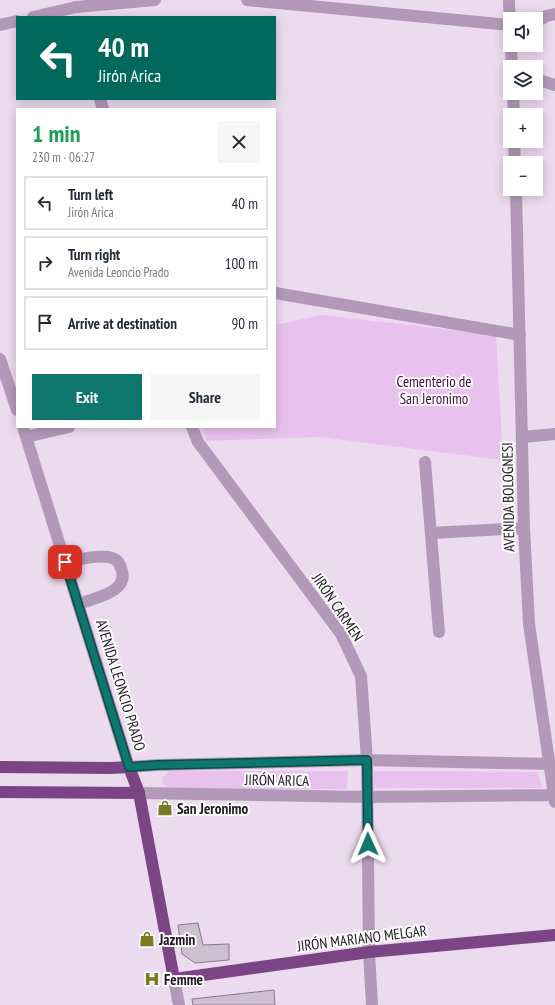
<!DOCTYPE html>
<meta charset="utf-8">
<style>
body{margin:0;font-family:"PT Sans Narrow",sans-serif;background:#f6f6f7;color:#1f2937;height:100vh;display:flex;flex-direction:column;font-size:15px;white-space:nowrap}
*{box-sizing:border-box;margin:0}
p{font-size:13px;color:#747a83}
.icon{flex:none;width:22px;height:22px;fill:none;stroke:currentColor;stroke-width:2;stroke-linecap:round;stroke-linejoin:round}
.map{position:relative;flex:1;overflow:hidden}
.details{position:absolute;left:16px;top:108px;width:260px;height:320px;display:flex;flex-direction:column;background:#fff;border-radius:0px;box-shadow:0 2px 10px #0003}
.details>*{flex:none}
.hud{position:absolute;left:16px;top:16px;width:260px;height:84px;border-radius:0px;box-shadow:0 2px 10px #0003;background:#00695c;color:#fff;overflow:hidden}
.fabs{position:absolute;left:503px;top:12px;display:grid;gap:8px}
.fabs a{display:grid;place-items:center;width:40px;height:40px;border-radius:0px;background:#fff;box-shadow:0 2px 10px #0003;font-size:20px}
.pin{position:absolute;display:grid;place-items:center;width:34px;height:34px;color:#fff;margin:-17px;border-radius:8px;box-shadow:0 2px 6px #0006}
.me{position:absolute;width:44px;margin:-22px;rotate:359deg;stroke-linejoin:round;filter:drop-shadow(0 0 3px #0008)}
.turn{display:flex;align-items:center;gap:14px;height:84px;padding:0 16px;font-size:18px}
.turn .icon{width:52px;height:52px;stroke-width:2.5}
.turn b{display:block;font-size:28px;line-height:34px}
.round{display:grid;place-items:center;flex:none;width:42px;height:42px;border-radius:0px;background:#f6f6f7}
.head{display:flex;align-items:center;justify-content:space-between;height:68px;padding:0 16px}
h1{font-size:24px;font-weight:700;line-height:30px;color:#1e9e55}
.primary-button{display:flex;gap:8px;margin-top:auto;padding:8px 16px}
.primary-button a{flex:1;height:46px;border-radius:0px;background:#0f766e;color:#fff;font-size:16px;font-weight:700;line-height:46px;text-align:center}
.primary-button a+a{background:#f6f6f7;color:#1f2937}
ul{padding:0;list-style:none}
li{display:flex;align-items:center;gap:12px;height:54px;margin:0 8px 6px;padding:0 8px;border:2px solid #e0e1e3;border-radius:0px}
li div{flex:1}
li b{display:block;font-size:15px}
li em{font-style:normal}
.map>svg:first-child{display:block}
.green{fill:#e9c1ef}
.building{fill:#cfbdd2;stroke:#87778a}
.lines{fill:none;stroke-linecap:round;stroke-linejoin:round}
.minor{stroke:#b399b8;stroke-width:12}
.highway{stroke:#7b4485;stroke-width:12}
.route-casing{stroke:#0a4d48;stroke-width:10}
.route{stroke:#0f766e;stroke-width:7}
.labels{text-anchor:middle;dominant-baseline:central;stroke-width:4;stroke-linejoin:round;paint-order:stroke}
.park-label{font-size:15px;fill:#420b4c;stroke:#fff}
.street-label{font-size:15px;fill:#1e181f;stroke:#fff}
.poi-label{font-size:15px;font-weight:bold;fill:#1e181f;stroke:#fff;text-anchor:start}
</style>
<div class="map">
<svg width="555" height="1005" viewBox="0 0 555 1005">
<rect width="100%" height="100%" fill="#ecdaef"/>
<path class="green" d="M322 315 496 335 503 460 320 437 206 441 202 427H275V325Z
M169 771H348L347 789H169L163 784 162 778Z
M374 771 538 772 542 788H373Z"/>
<path class="building" d="M198 923 203 945 229 944V960L195 963 182 954 178 925Z
M274 990 275 1005H193L192 999Z"/>
<g class="lines">
<path class="minor" d="M247 0 510 25
M509 0 510 30
M33 17 76 7 155 0
M536 22 546 16 555 14
M0 25 17 21
M511 45 512 67
M536 79 555 85
M513 93 514 115
M100 99 103 109
M514 141 515 163
M516 189 524 528 529 624 555 802
M275 293 520 335
M0 359 17 410
M23 427 129 767 157 765 367 760 550 764
M192 427 198 442 341 634 361 676 367 760 369 952 372 1005
M26 437 69 427
M523 437 555 434
M425 462 439 632
M431 533 524 528
M65 562C78 560 94 555 108 557 115 558 119 561 121 568 131 592 95 598 78 604
M139 793 367 797 554 795
M174 979 179 1005"/>
<path class="highway" d="M0 767 111 768 129 767 139 793 174 979 369 952 555 935
M0 792 139 793"/>
</g>
<g class="lines">
<defs>
<path id="route" d="M65 562 129 767 157 765 367 760 368 844"/>
</defs>
<use href="#route" class="route-casing"/>
<use href="#route" class="route"/>
</g>
<defs>
<symbol id="shop-bare" viewBox="-9 -9 18 18"><path d="M-5-2.5h2.3a2.7 3.5 0 0 1 5.4 0H5L5.5 6h-11ZM-1.5-2.5h3a1.5 2.3 0 0 0-3 0Z" fill="#797c25" stroke="#fff" stroke-width="2.5" paint-order="stroke"/></symbol>
<symbol id="hospital-bare" viewBox="-9 -9 18 18"><path d="M-5-5h3v3.5h4V-5h3V5h-3V1.5h-4V5h-3Z" fill="#797c25" stroke="#fff" stroke-width="2.5" paint-order="stroke"/></symbol>
</defs>
<g fill-rule="evenodd">
<use href="#shop-bare" x="154" y="797" width="22" height="22"/>
<use href="#shop-bare" x="136" y="928" width="22" height="22"/>
<use href="#hospital-bare" x="141" y="968" width="22" height="22"/>
</g>
<g class="labels">
<g class="park-label">
<text x="434" y="381">Cementerio de<tspan x="434" dy="17">San Jeronimo</tspan></text>
</g>
<g class="street-label">
<text transform="translate(508 497) rotate(-91)">AVENIDA BOLOGNESI</text>
<text transform="translate(338 607) rotate(56)">JIRÓN CARMEN</text>
<text transform="translate(121 685) rotate(73)">AVENIDA LEONCIO PRADO</text>
<text transform="translate(277 780) rotate(1)">JIRÓN ARICA</text>
<text transform="translate(362 938) rotate(-7)">JIRÓN MARIANO MELGAR</text>
</g>
<g class="poi-label">
<text x="177" y="808">San Jeronimo</text>
<text x="159" y="939">Jazmin</text>
<text x="164" y="979">Femme</text>
</g>
</g>
</svg>
<div class="fabs">
<a><svg class="icon" aria-label="sound" viewBox="0 0 24 24"><path d="M4 9h4l5-4v14l-5-4H4zM17 9q2 3 0 6"/></svg></a>
<a><svg class="icon" aria-label="layers" viewBox="0 0 24 24"><path d="M12 4l9 5-9 5-9-5zM3 14l9 5 9-5"/></svg></a>
<a>+</a>
<a>−</a>
</div>
<div class="pin" style="left:65px;top:562px;background:#d93025"><svg class="icon" aria-label="arrive" viewBox="0 0 24 24"><path d="M6 21V4h12l-3 4 3 4H6"/></svg></div>
<svg class="me" style="left:368px;top:844px" viewBox="-20 -20 40 40"><path d="M0-17L14 15 0 8-14 15z" fill="#0f766e" stroke="#fff" stroke-width="4"/></svg>
<div class="hud">
<div class="turn"><svg class="icon" aria-label="left" viewBox="0 0 24 24"><path d="M17 20v-9H6M10 6l-5 5 5 5"/></svg><div><b>40 m</b>Jirón Arica</div></div>
</div>
<section class="details">
<div class="head"><div><h1>1 min</h1><p>230 m · 06:27</p></div><a class="round"><svg class="icon" aria-label="close" viewBox="0 0 24 24"><path d="M6 6l12 12M18 6L6 18"/></svg></a></div>
<ul>
<li><svg class="icon" aria-label="left" viewBox="0 0 24 24"><path d="M17 20v-9H6M10 6l-5 5 5 5"/></svg><div><b>Turn left</b><p>Jirón Arica</p></div><em>40 m</em></li>
<li><svg class="icon" aria-label="right" viewBox="0 0 24 24"><path d="M7 20v-9h11M14 6l5 5-5 5"/></svg><div><b>Turn right</b><p>Avenida Leoncio Prado</p></div><em>100 m</em></li>
<li><svg class="icon" aria-label="arrive" viewBox="0 0 24 24"><path d="M6 21V4h12l-3 4 3 4H6"/></svg><div><b>Arrive at destination</b></div><em>90 m</em></li>
</ul>
<div class="primary-button"><a>Exit</a><a>Share</a></div>
</section>
</div>
